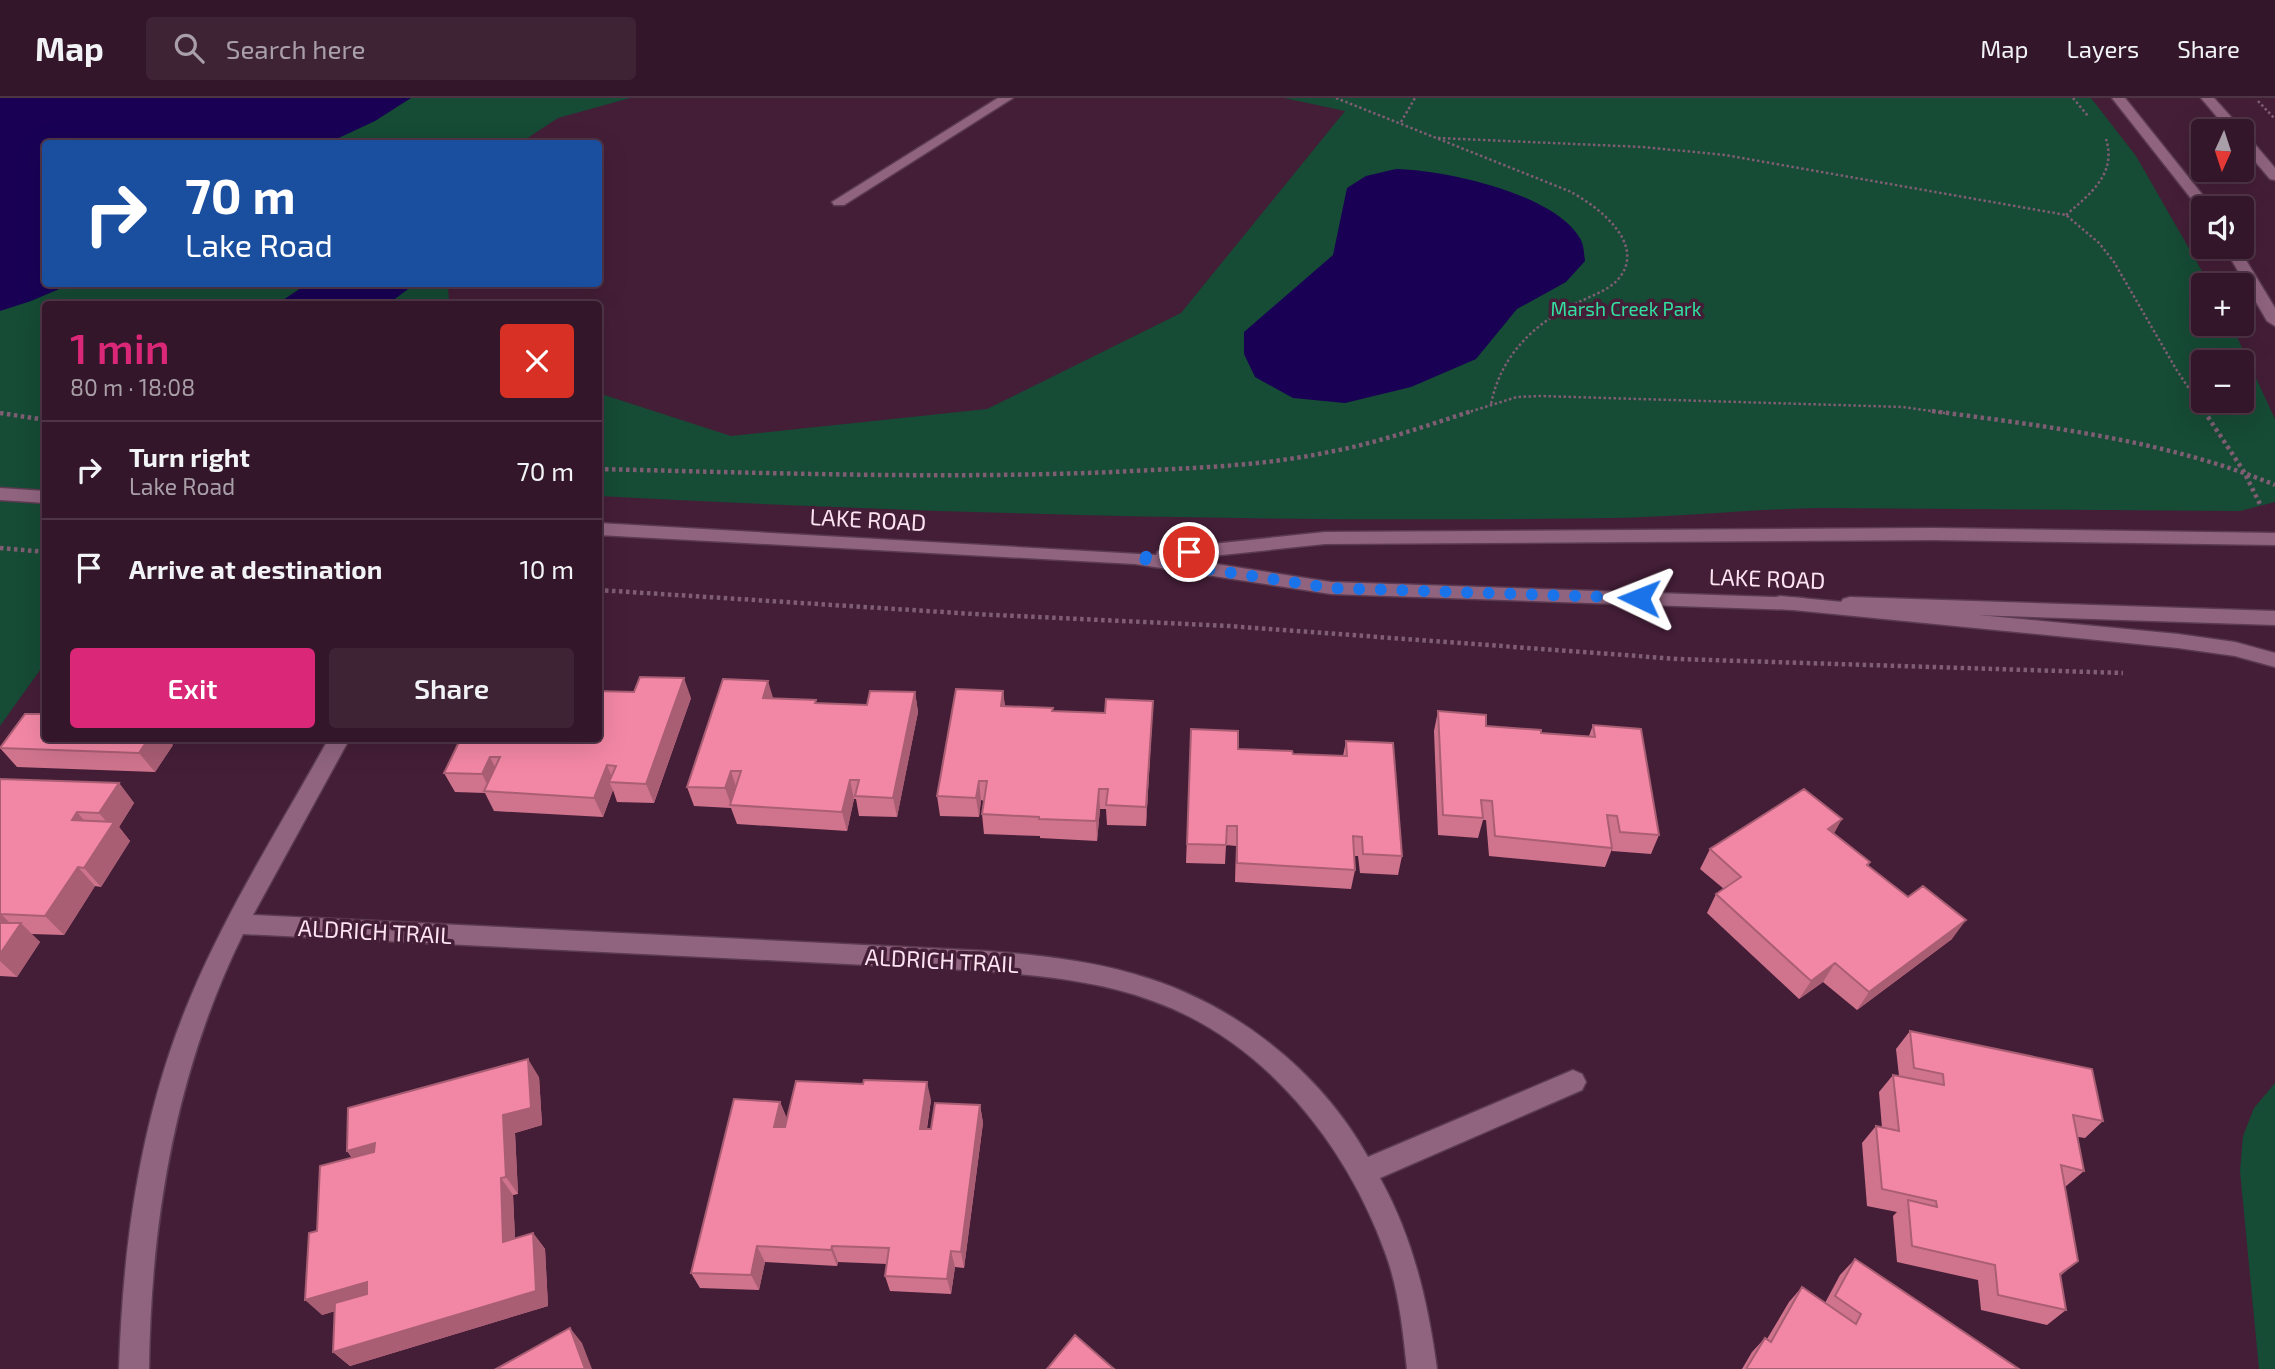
<!DOCTYPE html>
<meta charset="utf-8">
<style>
body{margin:0;font-family:"Exo 2",sans-serif;background:#3e2335;color:#f1f3f6;height:100vh;display:flex;flex-direction:column;font-size:26px;white-space:nowrap}
*{box-sizing:border-box;margin:0}
p{font-size:23px;color:#a99fa8}
.icon{flex:none;width:38px;height:38px;fill:none;stroke:currentColor;stroke-width:2;stroke-linecap:round;stroke-linejoin:round}
.map{position:relative;flex:1;overflow:hidden}
.details{position:absolute;left:42px;top:203px;width:560px;height:441px;display:flex;flex-direction:column;background:#331629;border-radius:7px;box-shadow:0 7px 28px #0002,0 0 0 2px #4e3546}
.details>*{flex:none}
.top-card{position:absolute;left:42px;top:42px;width:560px;height:147px;border-radius:7px;box-shadow:0 7px 28px #0002,0 0 0 2px #4e3546;background:#1a4fa0;color:#fff;overflow:hidden}
.needle{width:46px;rotate:183deg}
.fabs{position:absolute;left:2191px;top:21px;display:grid;gap:14px}
.fabs a{display:grid;place-items:center;width:63px;height:63px;border-radius:7px;background:#331629;box-shadow:0 7px 28px #0002,0 0 0 2px #4e3546;font-size:35px}
.pin{position:absolute;display:grid;place-items:center;width:60px;height:60px;color:#fff;margin:-30px;border:4px solid #fff;border-radius:50%;box-shadow:0 2px 7px #0007}
.me{position:absolute;width:77px;margin:-38px;rotate:272deg;stroke-linejoin:round;filter:drop-shadow(0 0 5px #0008)}
.turn{display:flex;align-items:center;gap:24px;height:147px;padding:0 28px;font-size:32px}
.turn .icon{width:91px;height:91px;stroke-width:2.5}
.turn b{display:block;font-size:49px;line-height:60px}
.round{display:grid;place-items:center;flex:none;width:74px;height:74px;border-radius:7px;background:#3e2335}
.head{display:flex;align-items:center;justify-content:space-between;height:119px;padding:0 28px}
h1{font-size:42px;font-weight:600;line-height:52px;color:#db2777}
.action{display:flex;gap:14px;margin-top:auto;padding:14px 28px}
.action a{flex:1;height:80px;border-radius:7px;background:#db2777;color:#fff;font-size:28px;font-weight:600;line-height:80px;text-align:center}
.action a+a{background:#3e2335;color:#f1f3f6}
ul{padding:0;list-style:none}
li{display:flex;align-items:center;gap:21px;height:98px;padding:0 28px;border-top:2px solid #4e3546}
li div{flex:1}
li b{display:block;font-size:26px}
li em{font-style:normal}
header{display:flex;align-items:center;gap:42px;box-sizing:border-box;height:98px;padding:0 35px;background:#331629;border-bottom:2px solid #4e3546}
header strong{font-size:33px}
nav{display:flex;gap:38px;margin-inline-start:auto;font-size:24px}
.search{width:490px;height:63px;background:#3e2335;display:flex;align-items:center;gap:18px;box-sizing:border-box;padding:0 24px;border-radius:7px;color:#a99fa8;font-size:26px}
.map>svg:first-child{display:block}
.green{fill:#164b35;fill-rule:evenodd}
.water{fill:#190055}
.lines{fill:none;stroke-linecap:round;stroke-linejoin:round}
.minor-casing{stroke:#5c3b51;stroke-width:3}
.tertiary-casing{stroke:#5c3b51;stroke-width:3}
.secondary-casing{stroke:#5c3b51;stroke-width:3}
.path-far1{stroke:#7f5d73;stroke-width:2.5;stroke-dasharray:2.5 2.5;stroke-linecap:butt}
.path{stroke:#7f5d73;stroke-width:4.5;stroke-dasharray:3.5 3.5;stroke-linecap:butt}
.minor{fill:#90647f;fill-rule:evenodd}
.tertiary{fill:#90647f;fill-rule:evenodd}
.secondary{fill:#90647f;fill-rule:evenodd}
.wall{fill:#d0748e}
.shaded-wall{fill:#a95e74}
.building{fill:#f287a5;stroke:#a95e74;stroke-width:2}
.route{stroke:#1a73e8;stroke-width:12;stroke-dasharray:0 21.6}
.labels{text-anchor:middle;dominant-baseline:central;stroke-width:7;stroke-linejoin:round;paint-order:stroke}
.far-park-label{font-size:19px;fill:#32e1a0;stroke:#441e37}
.street-label{font-size:23px;fill:#fde3f2;stroke:#441e37}
</style>
<header>
<strong>Map</strong>
<div class="search"><svg class="icon" aria-label="search" viewBox="0 0 24 24"><circle cx="10" cy="10" r="6"/><path d="M15 15l6 6"/></svg>Search here</div>
<nav><a>Map</a><a>Layers</a><a>Share</a></nav>
</header>
<div class="map">
<svg width="2275" height="1271" viewBox="0 0 2275 1271">
<rect width="100%" height="100%" fill="#441e37"/>
<path class="green" d="M0 0H630L558 20 520 45 46 46V186H448L449 206H46L45 565 0 628Z
M1284 0H2091L2136 58 2210 187H2203V226H2231L2275 321V404L2240 413 1822 410C1752 411 1683 419 1613 420 1275 425 936 416 599 398L598 295 731 338 987 311 1181 215 1345 13ZM2203 264H2242V303H2203Z
M2275 985V1271H2259L2240 1073 2243 1038 2254 1010Z"/>
<path class="water" d="M0 0H411L375 23 328 45 46 46V186H71L31 203 0 213Z
M1396 71C1445 72 1557 96 1581 142 1584 148 1584 157 1585 163L1566 184 1517 211 1476 261 1411 289 1345 305 1293 300 1255 279 1244 256V234L1333 157 1347 90 1366 78Z
M307 186H415L388 206H277Z"/>
<g class="lines">
<defs>
<path id="minor" d="M998 0H1013L844 107H834L832 104Z
M329 640H350L253 817 986 853C1036 857 1086 862 1134 876 1231 903 1319 971 1368 1059L1573 972 1582 976 1586 984 1582 992 1380 1080C1413 1140 1428 1204 1437 1271H1407C1403 1233 1399 1193 1386 1157 1347 1047 1265 943 1153 903 1100 883 1042 878 986 873L243 836C176 972 151 1120 149 1271H119C123 1143 141 1016 191 898 229 808 282 725 329 640Z"/>
<path id="tertiary" d="M0 390 46 393V405L0 402Z
M598 425 1156 457 1158 453 1165 451 1325 434 1933 430 2275 435V447L1933 442 1325 446 1184 461 1331 484 1804 500 1807 505 1804 510 1797 512 1331 496 1135 466 598 437Z
M1850 499 2275 513V527L1850 513 1843 511 1840 506 1843 501Z"/>
<path id="secondary" d="M2112 0H2125L2213 110H2203V114L2201 113Z
M2201 0H2214L2241 30 2243 33 2242 34 2229 33Z
M2242 36 2247 37 2275 70V82L2270 81 2242 48Z
M2224 149H2238L2275 210V228L2267 223Z
M1780 498 2178 536 2235 544 2275 555V569L2235 558 2178 550 1773 510 1770 505 1773 500Z"/>
</defs>
<use href="#minor" class="minor-casing"/>
<use href="#tertiary" class="tertiary-casing"/>
<use href="#secondary" class="secondary-casing"/>
<path class="path-far1" d="M1336 0 1569 93C1596 107 1646 144 1620 179 1610 192 1593 197 1579 204 1534 225 1501 257 1491 306
M2073 0 2088 18
M2258 3 2275 21
M1401 24 1415 0
M1438 40 1643 49 1725 57 2066 117 2099 145 2114 164 2176 271 2205 315
M2066 117C2090 96 2117 76 2106 41
M1466 315 1517 299 1540 298 1903 309 1945 315"/>
<path class="path" d="M1932 313C2045 328 2170 343 2275 387
M2204 313 2243 372 2261 408
M0 315 46 322
M598 371C770 375 941 381 1113 374 1185 370 1258 369 1329 354 1378 345 1425 328 1472 313
M0 450 46 454
M598 492 974 516 1229 528 1678 561 2123 575"/>
<use href="#minor" class="minor"/>
<use href="#tertiary" class="tertiary"/>
<use href="#secondary" class="secondary"/>
</g>
<path class="wall" d="M1003 593 1005 608 1053 613 1105 615 1153 603 1146 728 1107 727 1106 711H1100L1097 743 1040 740V738L984 736 982 716 984 703 981 702 979 719 940 718 937 698Z
M915 594 918 614 897 719 859 718 856 701H854L847 733 737 726 731 710 694 708 687 689 773 600 816 605 867 607Z
M691 600 654 705 617 704 613 692 603 719 494 713 485 695 455 694 444 675 461 640Z
M1438 613 1486 628 1541 635 1589 638 1593 627 1659 737 1651 756 1612 753V751L1605 769 1489 758 1486 722H1483L1478 740 1438 737 1434 633Z
M1191 631 1238 651 1293 656 1343 658 1346 643 1402 758 1398 777 1360 775 1358 758H1354L1355 772 1351 791 1235 784 1236 748 1226 747 1225 766 1186 765Z
M173 647 155 674 17 669 0 650Z
M0 681 119 685 134 705 119 729 130 743 101 789 95 788 64 837 31 836 40 844 17 879 0 878Z
M1834 735 1870 764 1868 768 1952 841 1857 912 1823 884 1799 901 1707 815 1716 796 1724 791 1700 771 1710 751Z
M1910 933 2103 1023 2085 1040 2078 1039 2084 1073 2065 1089 2078 1163 2060 1178 2066 1212 2047 1227 1981 1212 1978 1182 1897 1164 1893 1118 1897 1114 1867 1108 1862 1045 1876 1028 1882 1030 1879 994 1893 977 1899 978 1896 951Z
M539 979 542 1027 515 1035 518 1096 513 1097 515 1141 533 1135 545 1151 548 1208 350 1268 333 1254 335 1213 322 1217 317 1133 352 1060 347 1053Z
M931 1002 927 1031H931L980 1007 983 1025 964 1170 955 1169 951 1196 890 1193 885 1178 887 1166 838 1164 837 1168 765 1164 759 1192 700 1190 691 1175 780 1004 787 1021Z
M1855 1161 2019 1271H1742L1752 1254 1765 1240 1767 1241 1789 1204 1802 1189 1825 1205 1840 1177Z"/>
<path class="shaded-wall" d="M684 580 691 600 654 705 646 686Z
M768 583 774 603 763 600Z
M1003 593 1005 613 1001 608Z
M915 594 918 614 897 719 893 700Z
M1153 603 1152 623 1146 728V709Z
M147 640H168L173 647 155 674 139 655Z
M490 659 500 679 491 694 482 676Z
M607 667 614 684H609L613 692 603 719 594 700Z
M731 673 737 692 731 707 725 690Z
M850 682 854 701 847 733 842 714Z
M979 683 981 702 979 719 976 700Z
M119 685 134 705 119 729 130 743 101 789 84 770 111 729 99 715Z
M1099 691 1100 711 1097 743 1096 723Z
M77 714 94 734 72 722Z
M1842 721 1831 741 1828 731Z
M78 769 95 788 64 837 45 818Z
M1 816 17 832 21 825 40 844 17 879 0 863V818Z
M1966 822 1952 841 1857 912 1869 894Z
M1835 865 1823 884 1799 901 1811 883Z
M528 961 539 979 542 1027 515 1035 518 1096 506 1079 503 1017Z
M927 984 931 1002 924 1048 920 1031Z
M780 1004 787 1021 781 1046 774 1029Z
M980 1007 983 1025 964 1170 961 1154Z
M375 1045 389 1062 361 1070 347 1053Z
M501 1080 513 1097 516 1160 503 1144Z
M533 1135 545 1151 548 1208 350 1268 333 1254Z
M757 1148 765 1164 759 1192 751 1177Z
M832 1148 838 1164 837 1168 831 1152Z
M951 1153 955 1169 951 1196 947 1181Z
M367 1184 382 1199 322 1217 305 1202Z
M570 1230 582 1245 592 1271H585Z"/>
<path class="building" d="M640 579 684 580 646 686 609 684 616 668 607 667 594 700 484 693 500 659H490L482 676 444 675 461 640H598V593L634 594Z
M723 581 768 583 763 600 816 602 815 605 867 607 870 593 915 594 893 700 855 698 859 682H850L842 714 730 707 741 673H731L725 690 687 689Z
M956 591 1003 593 1001 608 1053 610 1052 613 1105 615 1106 601 1153 603 1146 709 1106 707 1108 691H1099L1096 723 1039 721V719L982 716 987 683H979L976 700 937 698Z
M1438 613 1486 617V628L1541 632V635L1595 639 1593 627 1641 631 1659 737 1620 734 1617 718 1607 717 1612 750 1495 738 1492 703 1481 702 1483 720 1443 717Z
M25 616H46V640H149L139 655 0 650Z
M1191 631 1238 633V651L1292 653 1293 656 1347 658 1346 643 1393 645 1402 758 1363 756 1362 739 1353 738 1355 772 1237 765V728H1227L1226 747 1187 746Z
M0 681 119 685 99 715 77 714 72 722 114 724 84 770 78 769 45 818 1 816 0 818Z
M1804 691 1842 721 1828 731 1870 764 1867 767 1908 799 1923 788 1966 822 1869 894 1835 865 1811 883 1716 796 1741 779 1710 751Z
M0 825H21L0 856Z
M1910 933 2092 971 2103 1023 2073 1017 2084 1073 2061 1067 2078 1163 2060 1176 2066 1212 1998 1197 1995 1167 1912 1148 1908 1102 1937 1109 1936 1103 1882 1091 1876 1028 1899 1033 1893 977 1944 987 1943 976 1914 970Z
M528 961 531 1010 503 1017 506 1079 501 1080 503 1144 533 1135 536 1193 333 1254 335 1205 367 1196V1184L305 1202 309 1135 317 1133 320 1068 374 1054 375 1045 347 1053 348 1010Z
M864 982 927 984 920 1031H931L935 1005 980 1007 961 1154 951 1153 947 1181 885 1178 889 1150 832 1148 831 1152 757 1148 751 1177 691 1175 734 1001 780 1004 774 1029H785L796 983 863 986Z
M1855 1161 2019 1271H1746L1765 1240 1771 1244 1802 1189 1856 1226 1861 1216 1835 1198Z
M570 1230 585 1271H496Z
M1075 1237 1114 1271H1047Z"/>
<g class="lines">
<path class="route" d="M1189 454 1135 460 1331 490 1639 500"/>
</g>
<g class="labels">
<g class="far-park-label">
<text x="1626" y="210">Marsh Creek Park</text>
</g>
<g class="street-label">
<text transform="translate(868 421) rotate(3)">LAKE ROAD</text>
<text transform="translate(1767 480) rotate(2)">LAKE ROAD</text>
<text transform="translate(375 833) rotate(3)">ALDRICH TRAIL</text>
<text transform="translate(942 862) rotate(3)">ALDRICH TRAIL</text>
</g>
</g>
</svg>
<div class="fabs">
<a><svg class="needle" viewBox="-14 -14 28 28"><path d="M0-13l5 13h-10z" fill="#e53935"/><path d="M0 13l5-13h-10z" fill="#a99fa8"/></svg></a>
<a><svg class="icon" aria-label="sound" viewBox="0 0 24 24"><path d="M4 9h4l5-4v14l-5-4H4zM17 9q2 3 0 6"/></svg></a>
<a>+</a>
<a>−</a>
</div>
<div class="pin" style="left:1189px;top:454px;background:#d93025"><svg class="icon" aria-label="arrive" viewBox="0 0 24 24"><path d="M6 21V4h12l-3 4 3 4H6"/></svg></div>
<svg class="me" style="left:1639px;top:500px" viewBox="-20 -20 40 40"><path d="M0-17L14 15 0 8-14 15z" fill="#1a73e8" stroke="#fff" stroke-width="4"/></svg>
<div class="top-card">
<div class="turn"><svg class="icon" aria-label="right" viewBox="0 0 24 24"><path d="M7 20v-9h11M14 6l5 5-5 5"/></svg><div><b>70 m</b>Lake Road</div></div>
</div>
<section class="details">
<div class="head"><div><h1>1 min</h1><p>80 m · 18:08</p></div><a class="round" style="background:#d93025;color:#fff"><svg class="icon" aria-label="close" viewBox="0 0 24 24"><path d="M6 6l12 12M18 6L6 18"/></svg></a></div>
<ul>
<li><svg class="icon" aria-label="right" viewBox="0 0 24 24"><path d="M7 20v-9h11M14 6l5 5-5 5"/></svg><div><b>Turn right</b><p>Lake Road</p></div><em>70 m</em></li>
<li><svg class="icon" aria-label="arrive" viewBox="0 0 24 24"><path d="M6 21V4h12l-3 4 3 4H6"/></svg><div><b>Arrive at destination</b></div><em>10 m</em></li>
</ul>
<div class="action"><a>Exit</a><a>Share</a></div>
</section>
</div>
